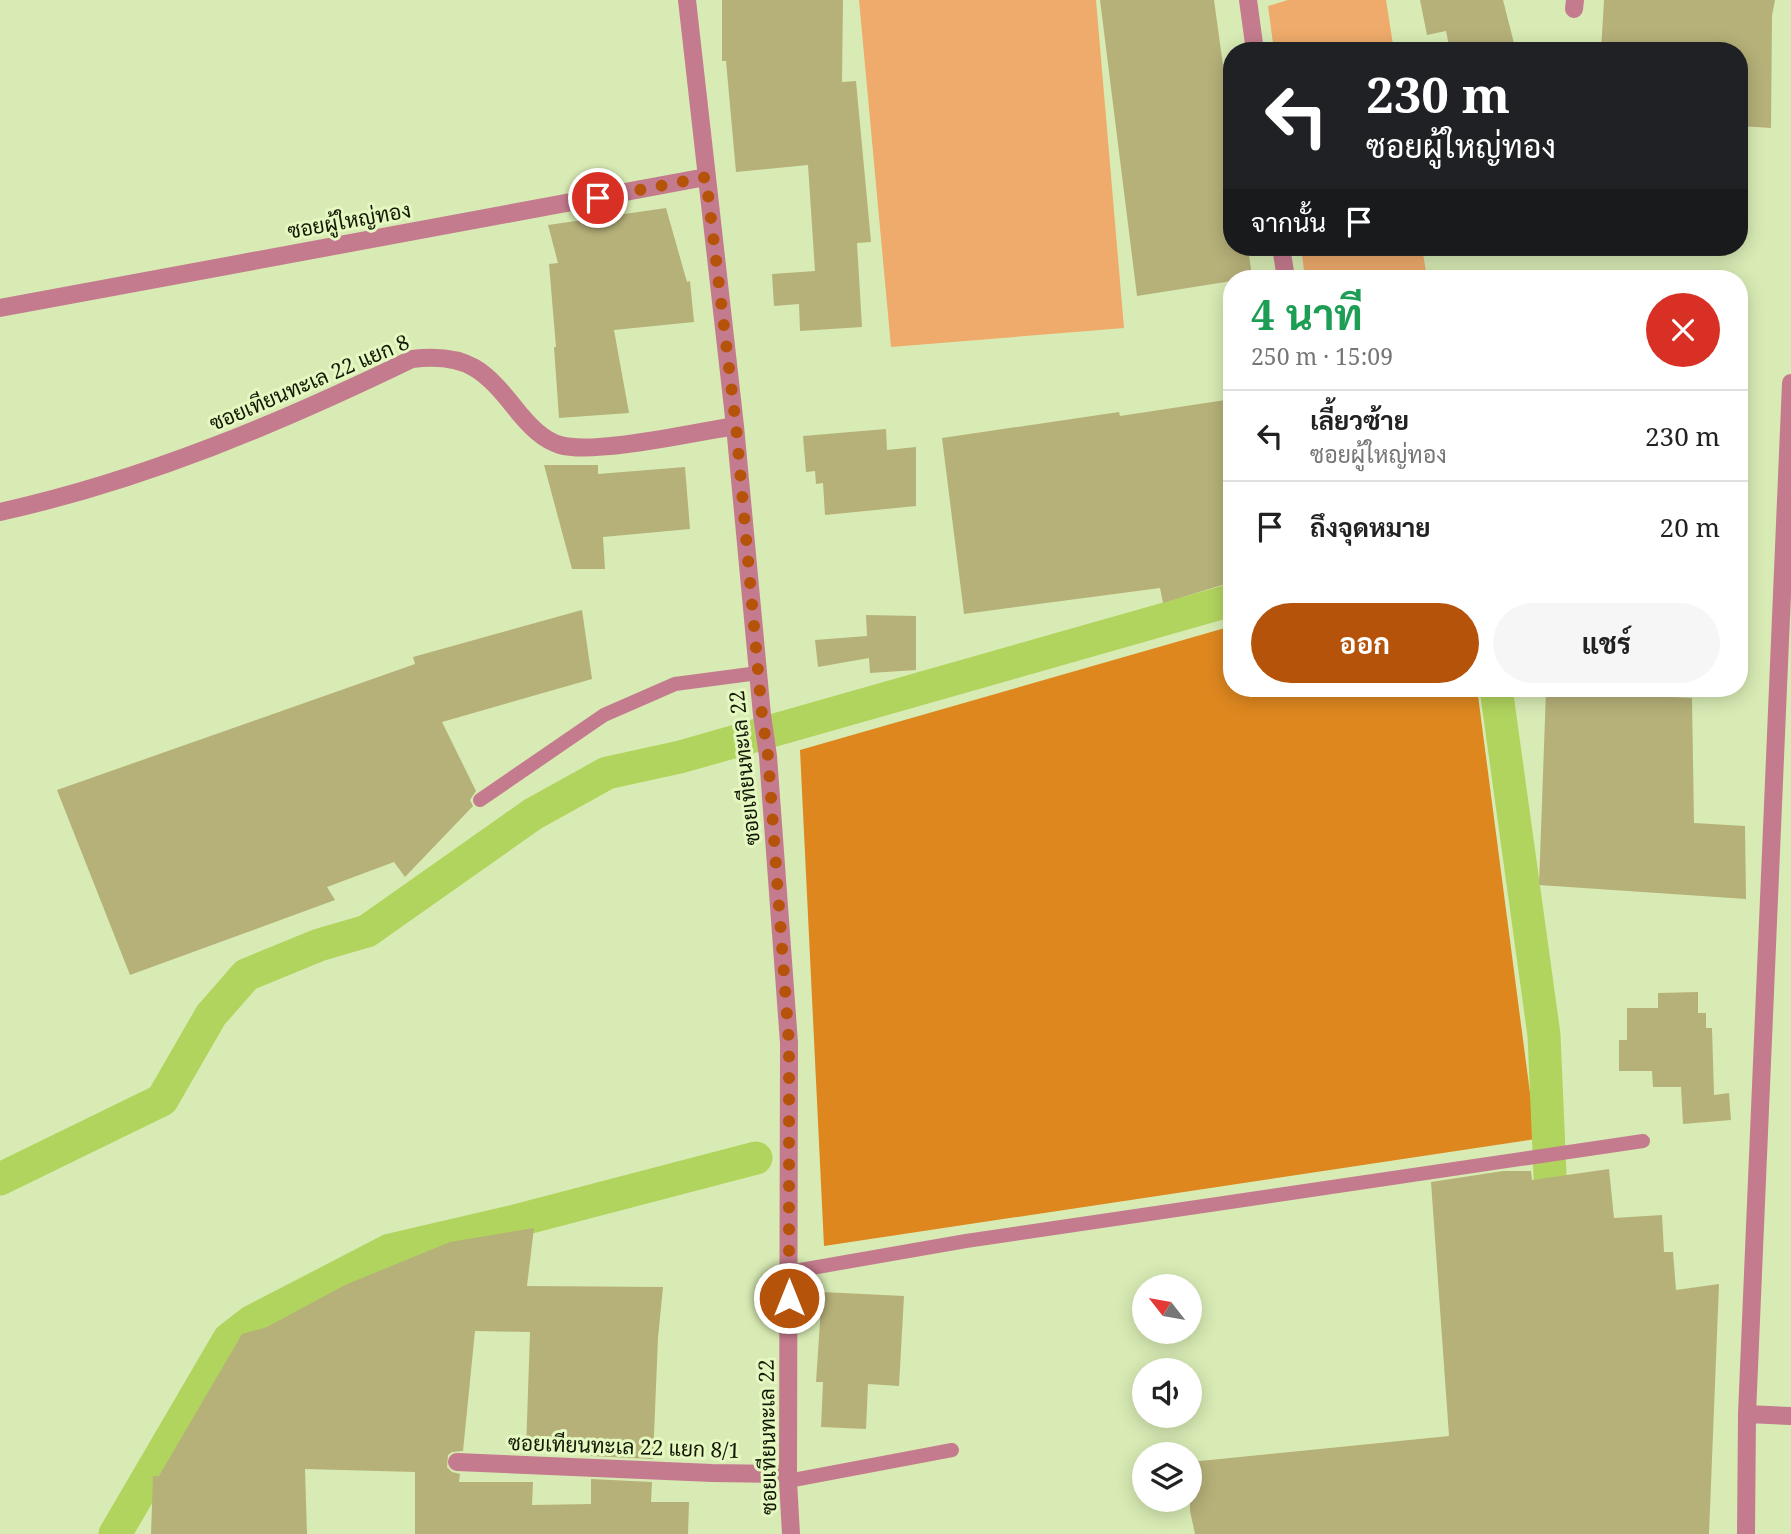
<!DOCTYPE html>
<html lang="th">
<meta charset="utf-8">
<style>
body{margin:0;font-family:"Noto Serif",Sarabun,serif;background:#f6f6f6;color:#222;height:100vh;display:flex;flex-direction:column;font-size:26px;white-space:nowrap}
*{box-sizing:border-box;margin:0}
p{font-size:23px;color:#767676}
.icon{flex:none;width:38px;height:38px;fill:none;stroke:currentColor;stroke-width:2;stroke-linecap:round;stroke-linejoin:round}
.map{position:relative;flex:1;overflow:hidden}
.drawer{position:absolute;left:1223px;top:270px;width:525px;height:427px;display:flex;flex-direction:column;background:#fff;border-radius:28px;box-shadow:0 4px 18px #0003}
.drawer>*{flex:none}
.banner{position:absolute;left:1223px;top:42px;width:525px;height:214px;border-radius:28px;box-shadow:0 4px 18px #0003;background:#202124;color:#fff;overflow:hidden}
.needle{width:46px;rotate:301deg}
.buttons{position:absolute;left:1132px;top:1274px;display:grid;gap:14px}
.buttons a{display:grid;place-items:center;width:70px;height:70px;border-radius:50%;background:#fff;box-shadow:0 4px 18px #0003;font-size:35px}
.pin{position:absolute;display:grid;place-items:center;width:60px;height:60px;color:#fff;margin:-30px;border:4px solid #fff;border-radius:50%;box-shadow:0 2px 7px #0007}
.me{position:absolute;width:77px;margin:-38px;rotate:0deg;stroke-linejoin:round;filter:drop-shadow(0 0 5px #0008)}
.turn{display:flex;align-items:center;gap:24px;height:147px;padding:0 28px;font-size:32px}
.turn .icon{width:91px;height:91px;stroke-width:2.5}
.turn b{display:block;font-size:49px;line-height:60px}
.then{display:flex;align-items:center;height:66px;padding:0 28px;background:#0003;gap:14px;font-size:26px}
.round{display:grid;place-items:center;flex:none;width:74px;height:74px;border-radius:37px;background:#f6f6f6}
.head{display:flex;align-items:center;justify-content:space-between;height:119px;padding:0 28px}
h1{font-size:42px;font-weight:700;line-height:52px;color:#1e9e55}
.primary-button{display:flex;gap:14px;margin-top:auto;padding:14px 28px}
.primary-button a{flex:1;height:80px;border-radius:42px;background:#b45309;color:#fff;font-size:28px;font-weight:700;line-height:80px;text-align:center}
.primary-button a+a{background:#f6f6f6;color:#222}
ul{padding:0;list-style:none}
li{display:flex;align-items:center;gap:21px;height:91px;padding:0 28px;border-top:2px solid #e0e0e0}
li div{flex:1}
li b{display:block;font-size:26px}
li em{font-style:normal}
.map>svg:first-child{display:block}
.green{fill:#eeab6b}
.forest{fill:#de871f}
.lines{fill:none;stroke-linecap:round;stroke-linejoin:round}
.canal{stroke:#b1d45e;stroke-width:33}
.building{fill:#b6b179}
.service{stroke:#c57b8e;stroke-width:14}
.minor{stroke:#c57b8e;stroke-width:18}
.route{stroke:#b45309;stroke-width:12;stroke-dasharray:0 21.6}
.labels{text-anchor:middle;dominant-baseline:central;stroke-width:6;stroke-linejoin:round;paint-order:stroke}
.street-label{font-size:21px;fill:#131905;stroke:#e5f8c1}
</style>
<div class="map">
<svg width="1791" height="1534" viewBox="0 0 1791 1534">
<rect width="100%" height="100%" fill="#d8ebb4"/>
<path class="green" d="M859 0H1096L1124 328 891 347Z
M1288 0H1386L1394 51H1274L1268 6Z
M1301 247H1422L1427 278H1305Z"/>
<path class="forest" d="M1232 626V688H1477L1536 1139 824 1246 800 750Z"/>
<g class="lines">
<path class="canal" d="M1496 688 1544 1035 1552 1221
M0 1179 162 1100 211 1015 246 975 319 945 367 931 533 814 607 773 680 757 1232 600
M115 1534 229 1339 251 1322 390 1250 515 1221 756 1158"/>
</g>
<path class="building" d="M722 0H843L842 82 856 81 871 242 857 243 862 327 800 331 799 304 774 306 772 274 815 271 808 165 736 172 726 61H722Z
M1100 0H1214L1232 130V247H1248L1252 277 1232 278V281L1137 296Z
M1420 0H1503L1516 51H1450L1446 31 1427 35Z
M1604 0H1775L1772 16 1771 128 1740 126V51H1601Z
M666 208 687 282 690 281 694 322 614 330 629 413 559 418 554 347H556L549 264 558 263 548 225Z
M1232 399V582L1163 603 1160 588 964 614 942 438 1119 412 1120 416Z
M886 429 887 450 916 447V506L825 515 823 483 816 484 815 471 806 472 803 436Z
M544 465H598V474L685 467 690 529 603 537 605 569H572Z
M582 610 592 679 442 722 476 791 470 800 473 806 405 877 394 862 327 887 335 900 130 975 57 790 415 664 413 657Z
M866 615 916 616V670L870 673 869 658 818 667 815 640 867 636Z
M1546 691 1692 698 1694 823 1745 826 1746 899 1539 885Z
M1698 992V1013H1706V1028H1712L1714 1095 1729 1093 1731 1120 1683 1124 1681 1087H1653L1652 1071H1619V1040H1627V1008H1658V993Z
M1609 1169 1614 1218 1662 1215 1664 1252H1673L1676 1290 1719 1284 1709 1534H1195L1190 1511V1462L1449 1436 1431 1182 1503 1171H1531L1532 1180Z
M534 1228 527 1286 663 1287 658 1338 653 1459 591 1456V1452L526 1450 530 1332 475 1331 463 1451 452 1452 448 1455 447 1467 452 1472 460 1474 459 1482H533L532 1505 591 1504V1479L652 1482 651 1502H689L688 1534H415V1472L305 1469 307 1534H151L153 1476H159L242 1334 267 1327 345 1285 450 1242Z
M822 1292 904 1296 899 1386 868 1384 866 1429 821 1427 823 1382H816Z"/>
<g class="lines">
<path class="service" d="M480 800 604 715 675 684 758 673
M789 1272 966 1241 1643 1141
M788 1481 952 1450"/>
<path class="minor" d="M687 0 735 426 762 715 768 756 789 1043 788 1481 791 1534
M1248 0 1255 51
M1574 9 1575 0
M1281 247 1286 278
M0 308 706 177
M0 512C144 480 280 423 412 359 468 352 486 371 519 413 530 426 543 440 560 445 594 455 697 432 735 426
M1747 1414 1791 1416
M457 1462 712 1473 788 1474
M1746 1534 1747 1414 1791 383"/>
</g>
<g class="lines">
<path class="route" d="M598 198 706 177 736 426 762 715 768 756 789 1043V1298"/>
</g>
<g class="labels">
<g class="street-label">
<text transform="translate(349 220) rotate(-10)">ซอยผู้ใหญ่ทอง</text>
<text transform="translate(309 382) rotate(-23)">ซอยเทียนทะเล 22 แยก 8</text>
<text transform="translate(744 768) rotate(-96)">ซอยเทียนทะเล 22</text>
<text transform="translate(767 1437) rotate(-91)">ซอยเทียนทะเล 22</text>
<text transform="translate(624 1446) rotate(2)">ซอยเทียนทะเล 22 แยก 8/1</text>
</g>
</g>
</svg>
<div class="buttons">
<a><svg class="needle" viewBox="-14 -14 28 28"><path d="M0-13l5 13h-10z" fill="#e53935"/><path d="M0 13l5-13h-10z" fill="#767676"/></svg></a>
<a><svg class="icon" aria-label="sound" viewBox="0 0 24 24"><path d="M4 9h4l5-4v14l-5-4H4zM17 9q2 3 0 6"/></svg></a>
<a><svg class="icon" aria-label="layers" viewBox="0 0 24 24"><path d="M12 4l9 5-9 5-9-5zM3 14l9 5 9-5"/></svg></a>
</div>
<div class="pin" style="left:598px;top:198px;background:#d93025"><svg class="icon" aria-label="arrive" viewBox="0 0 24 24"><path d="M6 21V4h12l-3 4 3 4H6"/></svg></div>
<svg class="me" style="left:789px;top:1298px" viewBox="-20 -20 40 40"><circle r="17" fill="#b45309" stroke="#fff" stroke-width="3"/><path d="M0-11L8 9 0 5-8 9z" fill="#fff"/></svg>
<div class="banner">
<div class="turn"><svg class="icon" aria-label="left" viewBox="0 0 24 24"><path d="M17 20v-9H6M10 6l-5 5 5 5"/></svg><div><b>230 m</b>ซอยผู้ใหญ่ทอง</div></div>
<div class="then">จากนั้น<svg class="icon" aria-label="arrive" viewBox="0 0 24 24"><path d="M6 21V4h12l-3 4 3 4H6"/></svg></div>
</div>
<section class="drawer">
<div class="head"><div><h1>4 นาที</h1><p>250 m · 15:09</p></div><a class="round" style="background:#d93025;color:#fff"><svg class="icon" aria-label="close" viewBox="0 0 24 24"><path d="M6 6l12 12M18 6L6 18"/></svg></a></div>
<ul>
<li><svg class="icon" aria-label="left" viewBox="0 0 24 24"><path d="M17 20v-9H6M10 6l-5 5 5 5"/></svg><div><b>เลี้ยวซ้าย</b><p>ซอยผู้ใหญ่ทอง</p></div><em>230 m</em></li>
<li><svg class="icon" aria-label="arrive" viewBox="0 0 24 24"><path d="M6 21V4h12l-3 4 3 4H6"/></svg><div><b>ถึงจุดหมาย</b></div><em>20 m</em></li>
</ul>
<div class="primary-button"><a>ออก</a><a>แชร์</a></div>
</section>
</div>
